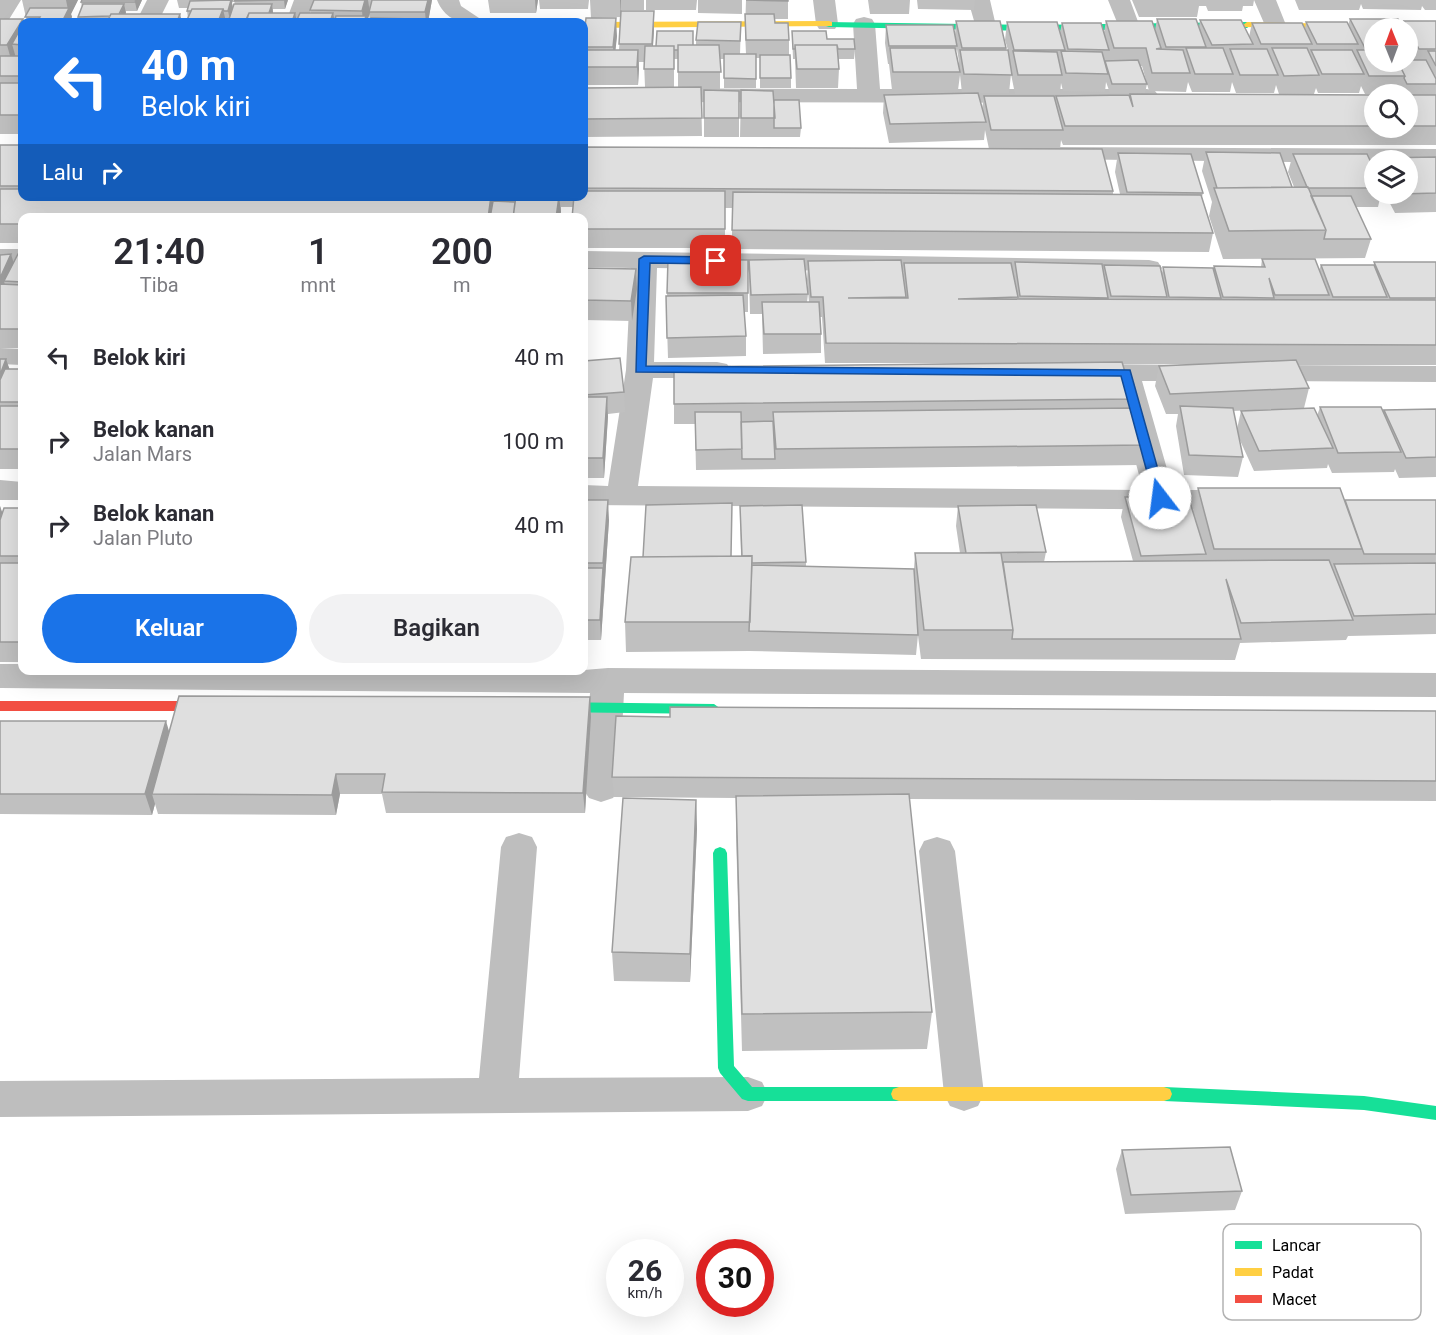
<!DOCTYPE html>
<html lang="id">
<style>
body{margin:0;font-family:Roboto,sans-serif;background:#f2f2f3;color:#2b2b33;height:100vh;display:flex;flex-direction:column;font-size:22px;white-space:nowrap}
*{box-sizing:border-box;margin:0}
p{font-size:20px;color:#7c7c81}
.icon{flex:none;width:33px;height:33px;fill:none;stroke:currentColor;stroke-width:2;stroke-linecap:round;stroke-linejoin:round}
.map{position:relative;flex:1;overflow:hidden}
.panel{position:absolute;left:18px;top:213px;width:570px;height:462px;display:flex;flex-direction:column;background:#fff;border-radius:12px;box-shadow:0 6px 24px #0002}
.panel>*{flex:none}
.hud{position:absolute;left:18px;top:18px;width:570px;height:183px;border-radius:12px;box-shadow:0 6px 24px #0002;background:#1a73e8;color:#fff;overflow:hidden}
.needle{width:39px;rotate:359deg}
.tools{position:absolute;left:1364px;top:18px;display:grid;gap:12px}
.tools a{display:grid;place-items:center;width:54px;height:54px;border-radius:50%;background:#fff;box-shadow:0 6px 24px #0002;font-size:30px}
.speed{position:absolute;left:606px;top:1239px;display:flex;gap:12px;font-size:30px;font-weight:700;text-align:center}
.speed>*{display:grid;place-content:center;width:78px;height:78px;border-radius:50%;background:#fff;box-shadow:0 6px 24px #0002;line-height:1}
.speed small{font-size:15px;font-weight:400}
.speed .limit{border:9px solid #d22;background:#fff;color:#111}
.pin{position:absolute;display:grid;place-items:center;width:51px;height:51px;color:#fff;margin:-26px;border-radius:12px;box-shadow:0 3px 9px #0006}
.me{position:absolute;width:66px;margin:-33px;rotate:345deg;stroke-linejoin:round;filter:drop-shadow(0 0 4px #0008)}
.turn{display:flex;align-items:center;gap:21px;height:126px;padding:0 24px;font-size:27px}
.turn .icon{width:78px;height:78px;stroke-width:2.5}
.turn b{display:block;font-size:42px;line-height:51px}
.then{display:flex;align-items:center;height:57px;padding:0 24px;background:#0003;gap:12px;font-size:22px}
.eta{display:flex;justify-content:space-evenly;align-items:center;height:102px;text-align:center}
.eta b{font-size:36px;font-weight:600;line-height:42px}
.button{display:flex;gap:12px;margin-top:auto;padding:12px 24px}
.button a{flex:1;height:69px;border-radius:36px;background:#1a73e8;color:#fff;font-size:24px;font-weight:600;line-height:69px;text-align:center}
.button a+a{background:#f2f2f3;color:#2b2b33}
ul{padding:0;list-style:none}
li{display:flex;align-items:center;gap:18px;height:84px;padding:0 24px}
li div{flex:1}
li b{display:block;font-size:22px}
li em{font-style:normal}
.map>svg:first-child{display:block}
.lines{fill:none;stroke-linecap:round;stroke-linejoin:round}
.street{fill:#bebebe;fill-rule:evenodd}
.fast{fill:#16e098;fill-rule:evenodd}
.slow{fill:#ffcf43;fill-rule:evenodd}
.jam{fill:#f24e42;fill-rule:evenodd}
.wall{fill:#c0c0c0;fill-rule:evenodd}
.shaded-wall{fill:#9c9c9c}
.building{fill:#dfdfdf;stroke:#9c9c9c;stroke-width:1.5}
.route{fill:#1a73e8;stroke:#114b97;stroke-width:1.5}
.key{fill:#fff;stroke:#b2b2b2;stroke-width:1.5}
.key-label{font-size:16px;fill:#000}
</style>
<div class="map">
<svg width="1436" height="1335" viewBox="0 0 1436 1335">
<rect width="100%" height="100%" fill="#fff"/>
<g class="lines">
<path class="street" d="M0 0H21L8 21 0 23Z
M147 0H169L158 22H136Z
M294 0H316L306 22H290L287 19Z
M437 0H459L461 6 485 22C463 24 446 22 437 0Z
M813 0H835L838 24 835 29H819L816 24Z
M968 0H990L996 26 993 31H977Z
M1108 0H1130L1140 27 1137 32H1121Z
M1254 0H1276L1286 25 1283 30H1267Z
M864 17 872 19 875 24 880 89H1147L1155 91 1159 96 1155 101 1147 103 584 102V88L857 89 853 24 856 19Z
M1407 88H1436V102H1407V94H1396L1399 90Z
M1060 147 1436 149V163H1407V160H1374V163L1051 159 1048 154 1051 149Z
M0 249H22V265H0Z
M584 251 1149 260 1158 262 1162 268 1158 274 1149 276 657 268 654 362H717L727 364 731 370 727 376 717 378H653L638 486 1143 490 1114 381 1071 378 1067 372 1071 366 1081 364 1203 365 1213 367 1217 373 1213 379 1203 381H1142L1173 490H1239L1250 493 1254 500 1250 507 1239 510 584 505V485L608 486 626 370 631 268 584 267Z
M0 348 22 349V365L0 364Z
M1258 365 1436 366V382L1258 381 1248 379 1244 373 1248 367Z
M0 480 22 482V500H0Z
M0 664H22V670H584L608 668 1436 673V697L624 693 619 789 613 798 601 802 589 798 583 789 590 693 0 688Z
M519 833 532 837 537 847 519 1078 748 1077 762 1082 768 1094 762 1106 748 1111 0 1117V1081L479 1078 501 847 506 837Z
M937 837 950 841 955 851 984 1094 978 1106 964 1111 950 1106 944 1094 919 851 924 841Z"/>
<path class="fast" d="M826 22 1031 25 1247 22 1251 25 1247 28 1031 31 829 27 826 26Z
M547 702 714 704 721 709 714 714 547 712 540 707Z
M720 847 725 849 727 853 734 1066 752 1087H899L905 1089 907 1094 905 1099 899 1101H748L742 1099 720 1073 718 1068 713 853 715 849Z
M1164 1087 1364 1096 1436 1106V1120L1364 1110 1164 1101 1158 1099 1156 1094 1158 1089Z"/>
<path class="slow" d="M829 21 832 22V26L584 28 583 22Z
M1247 22 1436 26V32L1407 31V28H1374V30L1244 27 1243 25Z
M899 1087H1164L1170 1089 1172 1094 1170 1099 1164 1101H899L893 1099 891 1094 893 1089Z"/>
<path class="jam" d="M0 701H222L229 706 222 711H0Z"/>
</g>
<path class="wall" d="M22 0H78L71 14 72 17 69 22H27Z
M82 0H142L137 11H126L125 14 182 22H79L78 17 82 7 81 2Z
M177 0H233L232 3 233 8 235 4 234 1 288 0 285 9H273V13L297 22 311 13 310 10 314 0H432L428 22H370L369 14 367 22H230L229 20 188 18 187 11 188 8H179Z
M488 0H538L536 13H490Z
M539 0H589L588 9H540Z
M590 0H644V10H622L621 11H654V29L653 46 696 45V40L741 22 740 54H746L745 32 746 0H788V19H774L775 23 789 40V55L791 78V88H760V58H756V88H724V59H720V90H701L702 136 584 137V88L678 87V59H674V87H645L644 62H639L638 85H584V36H617L615 50H619L621 17 591 18Z
M646 0H697L696 10H646Z
M698 0H742V14L698 13Z
M868 0H910L909 14H870Z
M917 0H975L974 10 918 9Z
M1132 0H1254L1253 6H1243L1242 11H1208L1206 6H1199L1197 17H1139Z
M1295 0H1436V10H1425L1422 6 1421 10 1363 9 1361 4 1359 10H1299Z
M0 19H23L24 22H22V134H0Z
M1157 19 1199 27 1200 20 1249 37 1252 23 1305 29 1306 22 1348 25 1350 19 1402 27 1404 21H1436V94H1405L1402 88 1400 94H1365L1361 86 1359 93H1318L1316 88 1314 94H1279L1276 85 1274 93H1236L1232 82 1230 92H1192L1188 82 1186 92 1149 91 1142 66H1141L1147 84 1145 93H1110L1106 82 1105 92 1063 91 1061 83 1060 94H1015L1011 74 1009 93H978L982 109 984 96 1056 101V96L1130 98V94L1374 95V128H1407V95H1436V145H1063L1061 140 1060 149 1113 191V194H1120L1115 172 1118 153 1203 193 1202 197 1213 233 1209 252 732 249V208H725V248H584V218L573 207H561V212L22 218V243H0V145H22V196H584V147L989 149 985 130 984 140 889 143 883 113 884 95 976 93H962L960 75 958 90H892L889 64H888L885 43 886 25 955 35 956 21 1006 48V50H1008L1005 40 1007 22 1060 32 1062 23 1104 32 1106 21 1155 30ZM1374 28H1407V62H1374ZM957 49 959 62V66L956 52Z
M792 31 827 39 855 49 854 59H838L839 69 838 88H796L795 59H793Z
M704 90 739 91V137H704Z
M741 90 774 100 801 128 800 137H740Z
M1206 152 1292 187H1294L1288 172 1293 154 1374 169V194H1381L1378 207H1356L1371 239 1365 258 1223 259 1209 216 1212 202 1202 171Z
M1436 157V212L1395 213 1385 194H1407V160H1380L1381 158Z
M22 254V348H0V255L13 262Z
M668 259 748 293V312H744L746 336V356L668 358 666 296H667Z
M1262 259 1319 270 1321 265H1374V262H1436V365H1298L1309 388 1304 408 1233 411 1237 429 1241 411 1317 416 1320 407 1383 412 1384 410 1436 409V477L1399 478 1395 469 1394 472 1332 473 1328 464 1327 468 1254 471 1238 436 1243 457 1238 477 1184 475 1176 426 1178 414H1166L1155 386 1159 366 1195 364H1123L1133 399 1131 408 1144 445 1140 465 696 470 695 424H674V367L996 363H825L822 317H820L821 334V353L763 354 762 314H750L749 279V260L808 294 807 302H809L807 280 808 261 903 275 904 263 1013 274 1015 262 1103 271 1104 265 1162 273 1163 267 1214 270V266L1261 267Z
M584 268 636 269 637 289 632 321 584 320Z
M0 359H6L9 369H22V469H0Z
M584 361 624 392 625 412 608 414 604 478H584Z
M1198 488 1345 501 1436 500V634L1348 636 1346 640 1240 643 1235 660 921 659 917 628 918 635 916 655 749 651 626 652 625 622 731 556H741L740 506 806 562V567L914 569 915 553H960L956 526 958 506 1046 552 1044 562 1133 561 1121 517 1125 497 1193 511Z
M584 500 609 520 601 640H584Z
M0 506 2 514 22 508V662H0Z
M1436 711V801L909 799 932 1012 927 1049 742 1051 736 833V798L614 797 612 777 670 717Z
M591 717 585 813H386L382 794H340L336 815 158 814 155 804 152 815 0 814V721L169 732Z
M696 800 697 829 690 982 614 981 612 952Z
M1122 1150 1242 1191 1235 1210 1125 1214 1116 1169Z"/>
<path class="shaded-wall" d="M66 0H78L71 14 72 17 69 22H62L68 10Z
M136 0H142L137 11 135 2Z
M228 0H233L232 3 233 9 230 20 228 11Z
M284 0H288L285 9Z
M365 0H368L370 13 367 22H363L362 11Z
M428 0H432L428 22H426L425 12Z
M535 0H538L536 13Z
M620 0H621V17Z
M124 4 126 13 122 22 119 16Z
M272 4 273 13 267 19Z
M223 9 226 22H218Z
M654 11V29L652 62V44Z
M295 13 297 22H292Z
M333 13 335 22H330Z
M180 14 182 22H177Z
M616 18 617 36 614 65 613 47Z
M23 19 24 22H22V45L12 44 16 58 12 63 7 45Z
M638 50 639 69 638 85 637 67Z
M491 196H493L494 211 493 218H488Z
M559 196 561 212 560 218H556Z
M11 254 14 264 4 281 5 285 0 291V278Z
M636 269 637 289 632 321 631 301Z
M6 359 13 379 0 402V375Z
M607 397 608 417 604 478 603 458Z
M608 500 609 520 601 640 600 620 603 563Z
M0 506 7 526 0 544Z
M590 697 591 717 585 813 583 793Z
M166 721 172 741 152 794 155 804 152 815 145 794Z
M336 774 340 794 336 815 332 795Z
M696 800 697 829 690 982V954Z"/>
<path class="building" d="M82 0H136L135 2H81Z
M231 0 228 11H224L223 9H192L191 11H187L190 1Z
M235 0H284L234 1Z
M314 0H365L362 11 310 10Z
M372 0H428L425 12H369Z
M746 0H788V1Z
M83 4H124L119 14H111L110 16 78 17Z
M234 4H272L269 13H249L247 19H229Z
M30 8H69L62 22H37L40 17H25Z
M192 9H223L218 22H186Z
M621 11H654L652 44H619Z
M249 13H295L292 22H245Z
M300 13H333L330 22H296Z
M111 14H180L177 22H107Z
M745 14H774L775 23H788L789 40H746Z
M336 16H366L364 22H334Z
M371 18 415 19 414 22H370Z
M586 18H616L613 47H584V36Z
M0 19H23L7 45H0Z
M1157 19H1196L1206 47H1166Z
M1350 19H1398L1403 28H1374V48H1365Z
M436 20H490V22H436Z
M498 20 543 21V22H498Z
M1200 20H1241L1253 44 1212 45Z
M956 21H1000L1006 48H962Z
M1106 21H1152L1161 48 1156 49 1183 50 1190 73H1152L1146 48H1114Z
M1404 21H1436V49H1419Z
M698 22H741L740 41 696 40Z
M1007 22H1057L1065 50H1014Z
M1306 22H1347L1358 44H1317Z
M1062 23H1101L1109 50 1068 49Z
M1252 23H1302L1312 44H1261Z
M886 25H953L957 46H889Z
M22 26V45L12 44Z
M657 31H693V45H678V50H674V46H656Z
M792 31H826L827 39H854L855 49H838L837 45H795V49H793Z
M1407 36 1413 47H1407Z
M678 45H719L721 72H678Z
M795 45H837L839 69H797Z
M645 46H674V69H644Z
M890 48H955L960 72H893Z
M1186 48H1223L1233 74H1195Z
M1272 48H1307L1319 75 1284 76Z
M1230 49H1267L1278 75H1240Z
M584 50H638L637 67H584Z
M960 50H1008L1012 75 964 74Z
M1311 50H1352L1364 74H1322Z
M1357 50H1374V62H1398L1405 76H1369Z
M1013 51 1057 52 1062 75H1018Z
M1061 51 1102 52 1108 74 1066 73Z
M1428 51H1436V66Z
M724 54H756V79L724 78Z
M760 55H790L791 78H760Z
M0 56H22V76H0Z
M1138 60 1147 84H1112L1105 61Z
M1407 60H1426L1436 79V84H1407L1404 78 1405 76 1398 62H1407Z
M0 83H22V115H0Z
M701 87 702 118 584 119V88Z
M704 90 739 91V118H704Z
M741 90 773 91 775 118H741Z
M978 93 986 122 890 124 884 95Z
M1130 94 1374 95V126H1065L1056 96 1129 95 1133 107Z
M1407 95H1436V126H1407Z
M984 96H1054L1063 130H991Z
M774 100H799L801 128H774Z
M0 145H22V186H0Z
M584 147 1102 149 1113 191 584 188Z
M1206 152 1280 153 1292 187 1217 188Z
M1118 153 1191 154 1203 193 1127 192Z
M1293 154H1367L1374 169V188H1308L1307 187Z
M1436 157V193L1400 194H1407V160H1382L1381 158Z
M1308 187 1326 230 1229 231 1214 188Z
M0 189H22V196H491L488 218H22V224H0Z
M584 191H725V229H584V218H572L574 196H584Z
M733 192 1201 195 1213 233 732 230Z
M516 196H559L556 218H513Z
M1311 196H1351L1371 239H1324L1326 230Z
M493 201 515 202 513 218H490Z
M11 254 0 278V255Z
M18 254H22V282L4 281Z
M668 259 748 260V293H667Z
M804 259 808 294 751 295 749 260Z
M1262 259H1315L1329 295H1275L1269 278 1274 298 1223 297 1214 266 1265 267Z
M901 260 906 297 848 298H908L904 263H1011L1018 297 958 299 1436 300V345L826 343 823 297H811L808 261Z
M1015 262 1102 264 1108 298 1020 296Z
M1374 262H1436V298H1390Z
M1104 265 1160 266 1167 297 1111 296Z
M1321 265H1374L1387 297H1333Z
M1163 267 1213 268 1221 298 1169 297Z
M584 268 636 269 631 301 584 300Z
M0 284 22 285V329H0Z
M743 295 746 336 667 338 666 296Z
M762 302H819L821 334H764Z
M620 358 624 392 584 395V361Z
M0 359H6L0 375Z
M1296 360 1309 388 1170 394 1159 366Z
M1122 362 1133 399 674 404V367Z
M5 369H22V402H0V380Z
M584 397H607L603 458H584Z
M0 406H22V449H0Z
M1180 406 1233 408 1243 457 1189 455Z
M1320 407H1381L1401 452 1338 453Z
M1134 408 1144 445 776 449 773 412Z
M1314 408 1333 448 1259 451 1241 411Z
M1436 409V457L1406 458 1384 410Z
M695 412H741L742 449 696 450Z
M773 421 775 459H742L741 422Z
M1198 488H1340L1362 549H1214Z
M1188 496 1206 554 1141 556 1125 497Z
M584 500H608L603 563H584Z
M1345 500H1436V554H1364Z
M732 503 731 556 643 557 646 505Z
M802 505 806 562 752 563V556H742L740 506Z
M1036 505 1046 552 966 553 958 506Z
M4 508H22V556H0V520Z
M915 553H1001L1013 630H924Z
M752 556 750 622H625L631 557Z
M1329 560 1353 620 1241 623 1226 579 1241 639H1012L1013 630 1003 562Z
M0 563H22V642H0Z
M1436 563V614L1354 616 1334 564Z
M752 565 914 569 918 635 749 631Z
M584 568H603L600 620H584Z
M179 696 590 697 583 793 382 792 385 774H336L332 795 152 794Z
M670 707 1436 711V781L612 777 616 716 670 717Z
M0 721H166L145 794H0Z
M909 794 932 1012 742 1014 736 796Z
M623 798 696 800 690 954 612 952Z
M1230 1147 1242 1191 1131 1195 1122 1150Z"/>
<path class="route" d="M644 256 716 257 722 261 716 264 650 263 646 366 1130 370 1166 498 1160 502 1154 498 1121 376 636 372 639 259Z"/>
<rect x="1223" y="1224" width="198" height="96" rx="9" class="key"/>
<rect x="1235" y="1241" width="27" height="8" fill="#16e098"/>
<rect x="1235" y="1268" width="27" height="8" fill="#ffcf43"/>
<rect x="1235" y="1295" width="27" height="8" fill="#f24e42"/>
<g class="key-label">
<text x="1272" y="1251">Lancar</text>
<text x="1272" y="1278">Padat</text>
<text x="1272" y="1305">Macet</text>
</g>
</svg>
<div class="tools">
<a><svg class="needle" viewBox="-14 -14 28 28"><path d="M0-13l5 13h-10z" fill="#e53935"/><path d="M0 13l5-13h-10z" fill="#7c7c81"/></svg></a>
<a><svg class="icon" aria-label="search" viewBox="0 0 24 24"><circle cx="10" cy="10" r="6"/><path d="M15 15l6 6"/></svg></a>
<a><svg class="icon" aria-label="layers" viewBox="0 0 24 24"><path d="M12 4l9 5-9 5-9-5zM3 14l9 5 9-5"/></svg></a>
</div>
<div class="speed"><div>26<small>km/h</small></div><div class="limit">30</div></div>
<div class="pin" style="left:716px;top:261px;background:#d93025"><svg class="icon" aria-label="arrive" viewBox="0 0 24 24"><path d="M6 21V4h12l-3 4 3 4H6"/></svg></div>
<svg class="me" style="left:1160px;top:498px" viewBox="-20 -20 40 40"><circle r="19" fill="#fff"/><path d="M0-13L10 11 0 6-10 11z" fill="#1a73e8"/></svg>
<div class="hud">
<div class="turn"><svg class="icon" aria-label="left" viewBox="0 0 24 24"><path d="M17 20v-9H6M10 6l-5 5 5 5"/></svg><div><b>40 m</b>Belok kiri</div></div>
<div class="then">Lalu<svg class="icon" aria-label="right" viewBox="0 0 24 24"><path d="M7 20v-9h11M14 6l5 5-5 5"/></svg></div>
</div>
<section class="panel">
<div class="eta">
<div><b>21:40</b><p>Tiba</p></div>
<div><b>1</b><p>mnt</p></div>
<div><b>200</b><p>m</p></div>
</div>
<ul>
<li><svg class="icon" aria-label="left" viewBox="0 0 24 24"><path d="M17 20v-9H6M10 6l-5 5 5 5"/></svg><div><b>Belok kiri</b></div><em>40 m</em></li>
<li><svg class="icon" aria-label="right" viewBox="0 0 24 24"><path d="M7 20v-9h11M14 6l5 5-5 5"/></svg><div><b>Belok kanan</b><p>Jalan Mars</p></div><em>100 m</em></li>
<li><svg class="icon" aria-label="right" viewBox="0 0 24 24"><path d="M7 20v-9h11M14 6l5 5-5 5"/></svg><div><b>Belok kanan</b><p>Jalan Pluto</p></div><em>40 m</em></li>
</ul>
<div class="button"><a>Keluar</a><a>Bagikan</a></div>
</section>
</div>
